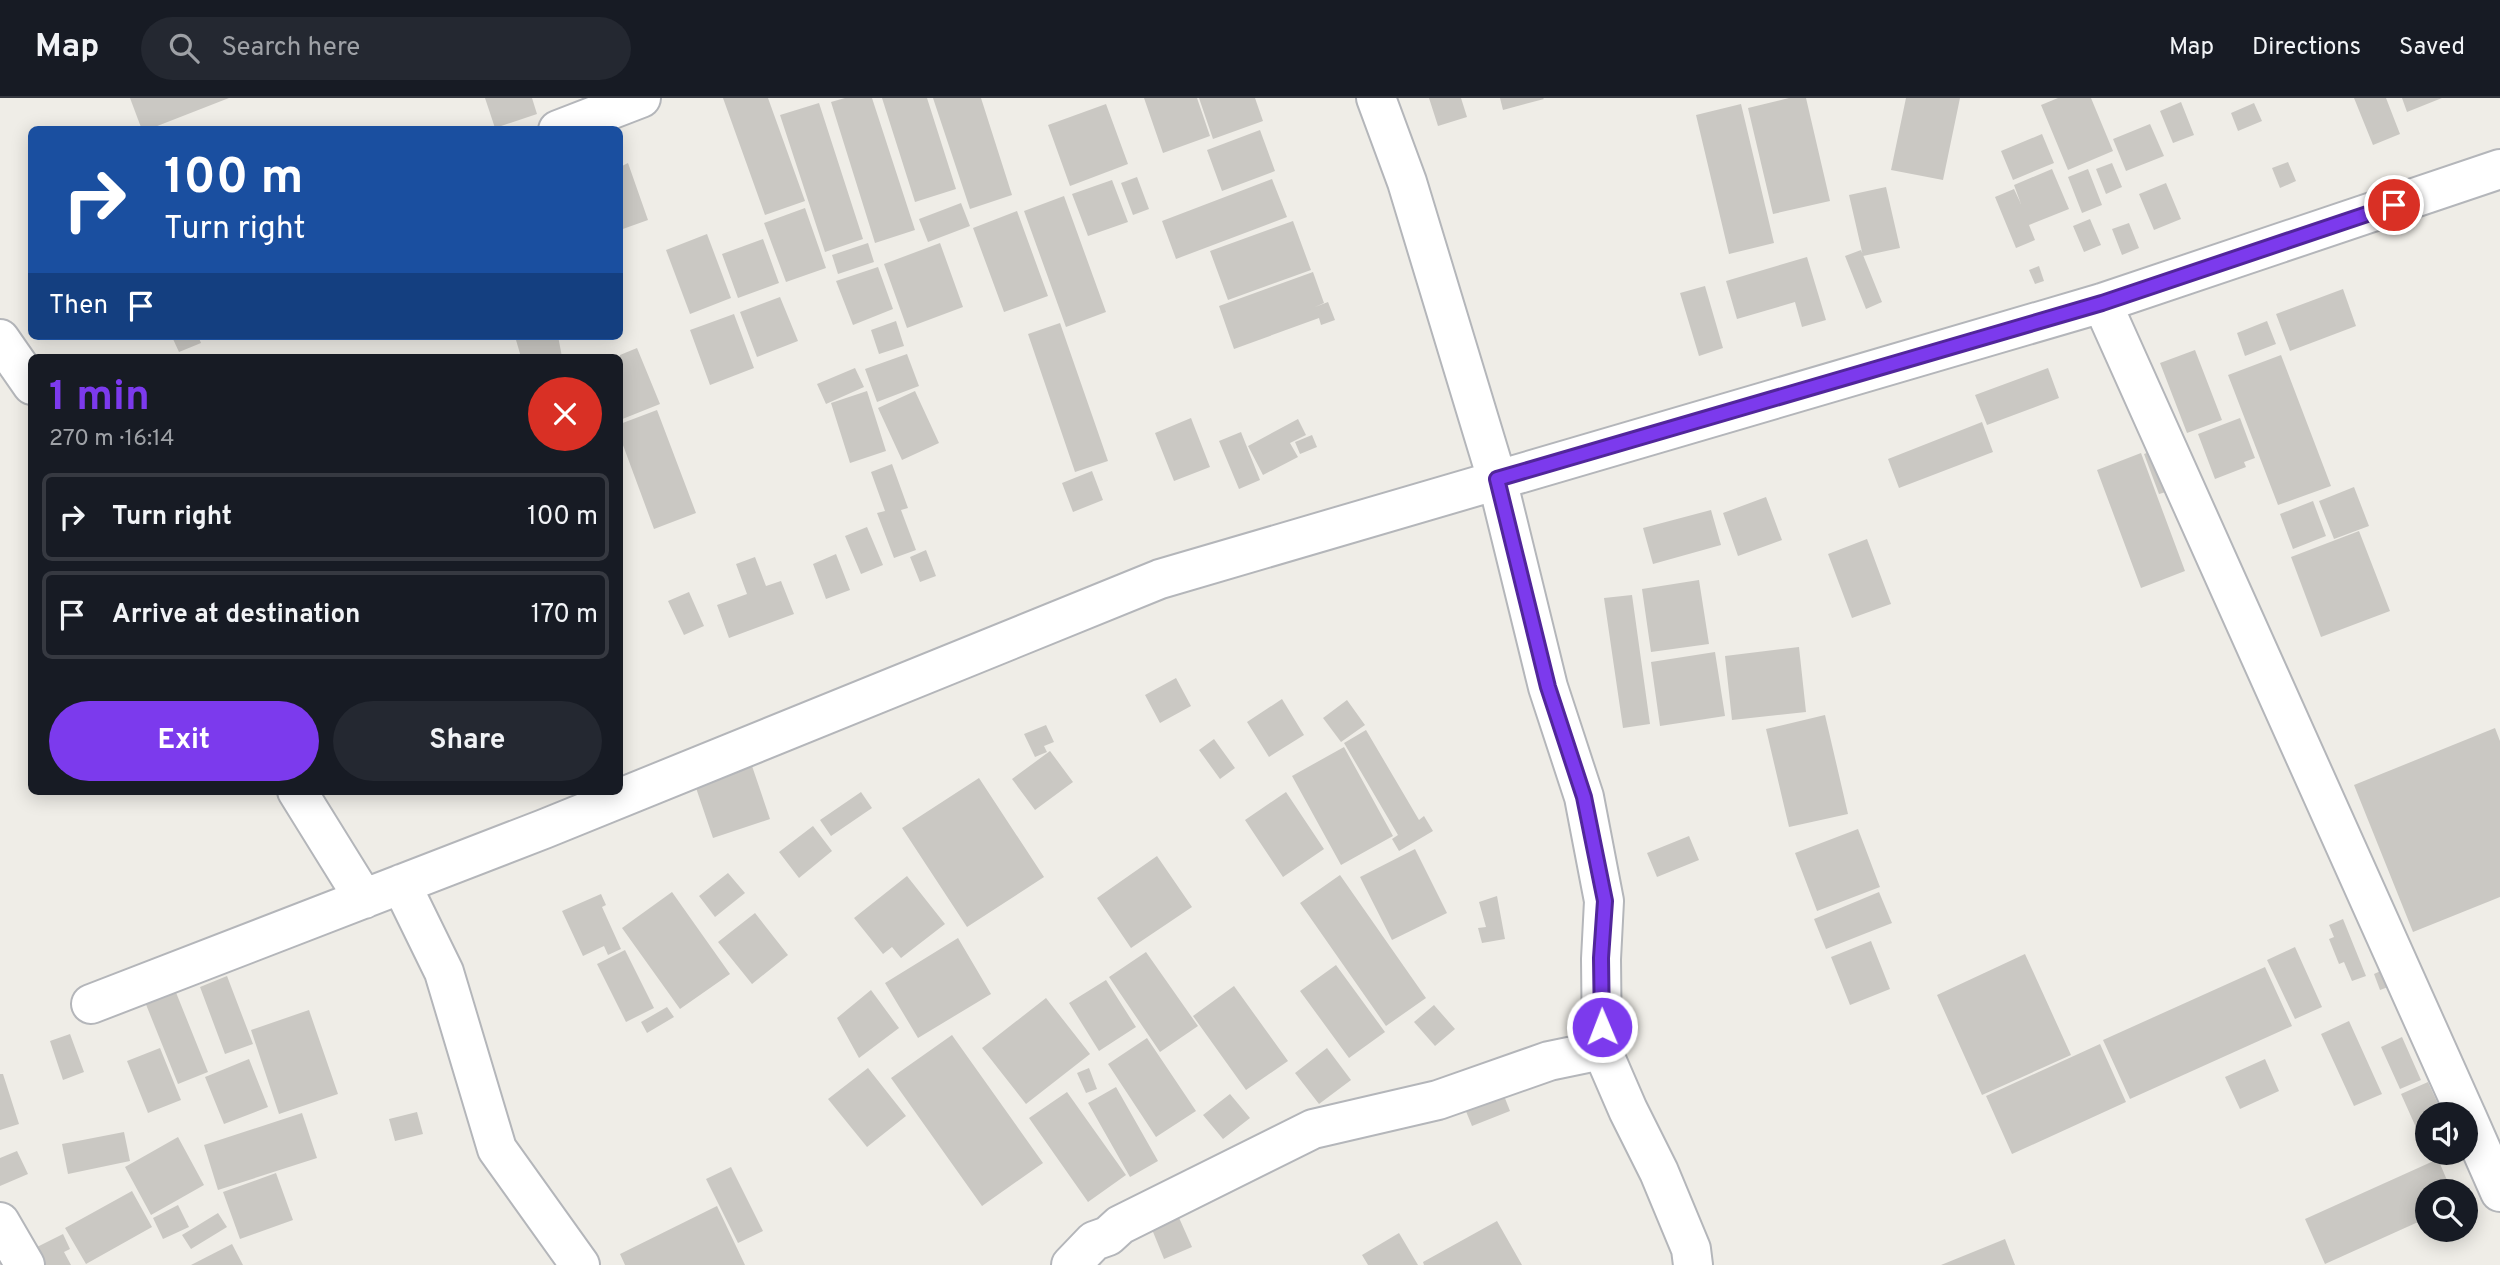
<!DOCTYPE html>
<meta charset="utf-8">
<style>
body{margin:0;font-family:Overpass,sans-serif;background:#242831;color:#f1f3f6;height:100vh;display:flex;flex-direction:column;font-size:26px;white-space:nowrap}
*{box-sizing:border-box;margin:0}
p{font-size:23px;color:#9ea1a6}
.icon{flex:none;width:38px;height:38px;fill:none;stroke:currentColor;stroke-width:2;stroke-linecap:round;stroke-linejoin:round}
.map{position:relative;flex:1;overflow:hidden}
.panel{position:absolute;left:28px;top:256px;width:595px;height:441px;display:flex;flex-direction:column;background:#171b24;border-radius:10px;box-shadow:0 4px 18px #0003}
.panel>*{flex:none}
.hud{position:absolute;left:28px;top:28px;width:595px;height:214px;border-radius:10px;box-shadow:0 4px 18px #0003;background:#1a4fa0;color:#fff;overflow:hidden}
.buttons{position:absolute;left:2415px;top:1004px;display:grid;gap:14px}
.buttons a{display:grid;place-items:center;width:63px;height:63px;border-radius:50%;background:#171b24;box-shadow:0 4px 18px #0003;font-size:35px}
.pin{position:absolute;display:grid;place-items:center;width:60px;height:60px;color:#fff;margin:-30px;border:4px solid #fff;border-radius:50%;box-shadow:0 2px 7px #0007}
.me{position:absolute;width:77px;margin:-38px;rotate:359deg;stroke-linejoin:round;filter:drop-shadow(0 0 5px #0008)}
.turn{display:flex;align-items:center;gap:24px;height:147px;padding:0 21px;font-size:32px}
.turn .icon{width:91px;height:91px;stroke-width:2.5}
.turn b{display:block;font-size:49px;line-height:60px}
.then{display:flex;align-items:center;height:66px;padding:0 21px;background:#0003;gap:14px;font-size:26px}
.round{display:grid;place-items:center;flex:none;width:74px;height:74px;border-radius:37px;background:#242831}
.headline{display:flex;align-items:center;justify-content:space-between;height:119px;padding:0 21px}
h1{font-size:42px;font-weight:700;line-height:52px;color:#7c3aed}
.primary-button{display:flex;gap:14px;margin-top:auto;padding:14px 21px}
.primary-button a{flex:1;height:80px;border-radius:42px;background:#7c3aed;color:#fff;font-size:28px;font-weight:700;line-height:80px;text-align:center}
.primary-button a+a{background:#242831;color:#f1f3f6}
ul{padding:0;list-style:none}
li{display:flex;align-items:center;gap:21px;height:88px;margin:0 14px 10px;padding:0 7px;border:4px solid #363941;border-radius:10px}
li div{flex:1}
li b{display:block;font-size:26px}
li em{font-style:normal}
header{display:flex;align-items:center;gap:42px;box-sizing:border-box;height:98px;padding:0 35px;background:#171b24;border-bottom:2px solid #363941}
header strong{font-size:33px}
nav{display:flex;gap:38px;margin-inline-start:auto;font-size:24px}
.search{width:490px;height:63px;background:#242831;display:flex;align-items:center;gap:18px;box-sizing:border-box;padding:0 24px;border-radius:38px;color:#9ea1a6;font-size:26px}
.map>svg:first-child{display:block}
.building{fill:#cac8c3}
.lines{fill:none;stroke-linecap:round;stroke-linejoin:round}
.minor-casing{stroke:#b4b6ba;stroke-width:42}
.minor{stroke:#fff;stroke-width:38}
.route-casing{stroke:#51269a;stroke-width:18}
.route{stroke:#7c3aed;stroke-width:12}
</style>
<header>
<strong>Map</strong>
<div class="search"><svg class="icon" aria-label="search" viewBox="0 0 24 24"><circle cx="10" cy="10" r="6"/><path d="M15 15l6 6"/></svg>Search here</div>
<nav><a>Map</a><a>Directions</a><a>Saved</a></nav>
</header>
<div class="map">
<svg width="2500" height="1167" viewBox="0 0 2500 1167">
<rect width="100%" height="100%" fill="#efede7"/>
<path class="building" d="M130 0H229L147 32H142Z
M485 0H532L537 16 495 30Z
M723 0H768L805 103 765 117Z
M845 0H872L915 132 875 145 831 4Z
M882 0H927L956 91 915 104Z
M933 0H981L1012 97 970 111Z
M1144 0H1197L1210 38 1163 55Z
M1199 0H1255L1263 23 1213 41Z
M1429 0H1461L1467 19 1438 28Z
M1500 0H1543L1544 1 1503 12Z
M1789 0H1806L1830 103 1773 116 1748 10Z
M1906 0H1960L1943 82 1891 72Z
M2058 0H2091L2113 53 2068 72 2041 7Z
M2354 0H2386L2400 36 2373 47Z
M2402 0H2442L2407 14Z
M2181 4 2194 37 2173 45 2160 13Z
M819 5 863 141 825 154 780 17Z
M2254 5 2262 23 2238 33 2231 15Z
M1106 6 1128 66 1070 88 1048 27Z
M1741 6 1774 145 1729 156 1696 17Z
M2150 26 2164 58 2126 73 2113 41Z
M1260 32 1275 73 1222 93 1207 52Z
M2042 36 2054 65 2013 82 2001 53Z
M2288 64 2296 83 2280 90 2272 70Z
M628 65 648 122 620 132V69Z
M2112 65 2122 89 2106 96 2096 71Z
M2052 71 2069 111 2029 127 2035 142 2016 150 1995 99 2014 91 2021 106 2014 87Z
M2088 71 2102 107 2082 115 2068 79Z
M1137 79 1149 111 1133 117 1121 85Z
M1272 81 1287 119 1176 161 1162 123Z
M1112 82 1128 124 1088 138 1072 96Z
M2166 85 2181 121 2154 132 2139 96Z
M1886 89 1900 150 1863 158 1849 97Z
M1064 98 1106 214 1066 229 1024 113Z
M961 105 970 128 928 144 919 121Z
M805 110 826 170 786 184 764 125Z
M1017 113 1048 198 1004 214 973 130Z
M2090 121 2101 147 2084 154 2073 128Z
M1293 123 1311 172 1228 202 1210 153Z
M2129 125 2139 150 2122 157 2112 131Z
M707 136 731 200 690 216 666 152Z
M763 141 779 185 738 200 722 156Z
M868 145 874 164 838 176 832 157Z
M940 145 963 209 907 230 884 166Z
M1861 152 1882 204 1866 211 1845 158Z
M1807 159 1826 222 1802 229 1795 204 1737 221 1726 183Z
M2039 168 2044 183 2035 186 2029 172Z
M878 169 893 211 853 227 836 183Z
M1313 174 1324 205 1315 209 1328 204 1335 222 1321 227 1319 220 1234 251 1219 208Z
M1705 188 1723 250 1699 258 1680 195Z
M2343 191 2356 228 2290 253 2276 216Z
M780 199 798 243 757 259 740 214Z
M734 216 754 270 710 287 690 232Z
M896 223 904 248 879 256 871 232Z
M2267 223 2276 246 2245 258 2237 235Z
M1060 225 1108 363 1075 374 1028 236Z
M179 238H198L201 245 179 254 173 241Z
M536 238H558L562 259H521L516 242Z
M637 250 660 306 620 322V257Z
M2195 252 2222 322 2187 335 2160 265Z
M907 256 919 288 877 304 865 271Z
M2281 257 2331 388 2278 407 2228 277Z
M855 270 864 289 826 306 817 286Z
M2048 270 2059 300 1987 327 1975 297Z
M867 293 886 353 850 365 831 305Z
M915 293 939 345 902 362 878 310Z
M657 312 696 415 654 431 620 339V326Z
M1191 320 1210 369 1174 383 1155 335Z
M2240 320 2255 360 2244 364 2246 369 2215 381 2198 336Z
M1298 321 1306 337 1290 345 1298 359 1263 377 1248 348Z
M1982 324 1993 354 1899 390 1888 361Z
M1241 334 1260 382 1239 391 1219 343Z
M1312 337 1317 349 1300 356 1295 344Z
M2158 351 2173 392 2159 396 2144 356Z
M2141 355 2185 473 2141 490 2097 372Z
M892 366 908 410 901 412 916 452 894 460 877 415 885 413 871 374Z
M1092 373 1103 402 1073 414 1062 385Z
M2354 389 2369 428 2334 441 2319 403Z
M1766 399 1782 442 1738 458 1723 415Z
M2313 403 2326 438 2293 451 2280 416Z
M1711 412 1721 447 1653 466 1643 430Z
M867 429 883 467 861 476 845 438Z
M2359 433 2390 513 2321 539 2291 459Z
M1867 441 1891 506 1852 520 1828 456Z
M926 452 936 478 920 484 910 459Z
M836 456 850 492 826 501 813 466Z
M755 459 766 488 781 483 794 516 729 540 717 507 747 496 736 466Z
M1699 482 1709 546 1651 554 1642 491Z
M689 494 704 528 684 537 668 503Z
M1632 497 1650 626 1623 630 1604 500Z
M1799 549 1806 614 1732 622 1725 558Z
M1715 554 1725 618 1660 628 1651 564Z
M1176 580 1191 608 1160 625 1145 597Z
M1282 601 1304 637 1269 659 1247 624Z
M1347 602 1365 627 1341 644 1323 620Z
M1825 617 1848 716 1789 729 1766 631Z
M1046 627 1054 644 1044 648 1047 654 1035 659 1024 636Z
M2495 630 2500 643V799L2413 834 2354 687Z
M1366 632 1419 722 1424 718 1433 733 1399 753 1392 741 1398 737 1344 645Z
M1214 641 1235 670 1220 681 1199 652Z
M1344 649 1393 738 1341 767 1292 678Z
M1050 653 1073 684 1035 712 1012 681Z
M751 665 770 721 713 740 694 684Z
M979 680 1044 779 967 829 902 730Z
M861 694 872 710 831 738 820 722Z
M1286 694 1324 751 1283 779 1245 722Z
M813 728 832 753 799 780 779 754Z
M1858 731 1880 789 1817 813 1795 755Z
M1689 738 1699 762 1657 779 1647 755Z
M1415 751 1447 815 1392 842 1360 779Z
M1157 758 1192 809 1131 850 1097 800Z
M728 775 745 795 715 819 699 798Z
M1340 777 1426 900 1386 928 1300 805Z
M907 778 945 826 901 860 892 849 883 856 854 820Z
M672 794 730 876 680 911 622 830Z
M1879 794 1892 825 1826 851 1814 821Z
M601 796 606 807 602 809 621 851 608 857 604 848 583 858 562 813Z
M1497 798 1505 841 1482 845 1478 830 1486 829 1479 804Z
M755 815 788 857 752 886 718 844Z
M2343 821 2366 878 2352 883 2344 864 2339 866 2329 841 2334 839 2329 827Z
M958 840 991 896 918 940 885 885Z
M1871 843 1890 891 1850 907 1831 859Z
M2295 849 2322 909 2295 921 2267 862Z
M625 852 654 910 626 924 597 866Z
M1146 854 1198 928 1160 954 1109 879Z
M2025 856 2071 957 1982 997 1937 897Z
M1336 867 1385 934 1349 960 1300 893Z
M2265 869 2292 928 2130 1001 2103 942Z
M2385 871 2391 888 2380 892 2374 876Z
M227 878 253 946 225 956 200 889Z
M1106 882 1136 929 1099 953 1069 905Z
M1234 888 1288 963 1246 992 1193 918Z
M175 892 208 974 178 986 145 904Z
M871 892 899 930 859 960 837 920Z
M1046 900 1090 956 1026 1006 982 950Z
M1434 907 1455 931 1435 948 1414 924Z
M667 909 674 919 647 935 641 924Z
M309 912 338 996 279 1016 251 932Z
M2349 923 2382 996 2354 1008 2321 936Z
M70 936 84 974 63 982 50 943Z
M952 937 1043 1065 982 1108 891 980Z
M2402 939 2421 982 2400 991 2381 949Z
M1147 940 1196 1013 1156 1039 1108 966Z
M2100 946 2126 1004 2012 1056 1986 998Z
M160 950 181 1002 148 1015 127 963Z
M1327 950 1351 982 1319 1006 1295 975Z
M249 961 268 1009 224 1026 205 979Z
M2265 961 2279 993 2240 1011 2225 979Z
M868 970 906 1018 867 1049 828 1001Z
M1089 970 1097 991 1086 995 1077 975Z
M0 976H3L19 1026 0 1032Z
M2428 984 2443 1017H2427V1043L2423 1045 2401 996Z
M1116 989 1158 1063 1130 1079 1088 1005Z
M1501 990 1510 1013 1472 1028 1463 1006Z
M1067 994 1126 1077 1088 1104 1029 1020Z
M1230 996 1250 1020 1223 1041 1203 1017Z
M417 1014 423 1036 395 1043 389 1021Z
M302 1015 317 1060 218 1092 204 1047Z
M124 1034 130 1063 68 1076 62 1046Z
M178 1039 204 1087 151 1117 125 1069Z
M17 1053 28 1076 0 1088V1060Z
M2438 1061 2452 1094H2427V1120L2325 1166 2305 1121Z
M731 1069 763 1133 738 1145 706 1081Z
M276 1075 293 1122 240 1141 223 1094Z
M132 1093 152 1129 86 1166 65 1130Z
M178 1107 189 1129 163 1141 153 1120Z
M717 1108 745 1167H625L620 1156Z
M1176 1113 1192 1149 1164 1161 1149 1124Z
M218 1115 227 1129 191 1151 182 1137Z
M1497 1123 1522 1167H1424L1423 1164Z
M1399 1135 1418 1167H1368L1362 1157Z
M63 1136 70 1151 64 1154 71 1167H42L33 1151Z
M2005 1141 2015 1167H1941Z
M232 1146 243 1167H191Z"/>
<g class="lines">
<defs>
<path id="minor" d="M1376 0 1407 84 1497 381 1548 589 1584 699 1604 803 1601 861 1602 952 1628 1012 1659 1074 1691 1151 1693 1167
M558 32 641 0
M2102 205 2466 1017
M0 241 32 287
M297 693 364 801
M401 786 444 874 497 1051 580 1167
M91 906 544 731 1160 481 2102 205 2500 71
M2466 1017 2500 1094
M0 1124 25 1167
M1071 1167 1094 1143 1108 1138 1120 1127 1313 1031 1438 1002 1549 963 1602 952"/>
</defs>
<use href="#minor" class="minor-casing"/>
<use href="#minor" class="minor"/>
</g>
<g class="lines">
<defs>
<path id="route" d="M1602 929 1601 860 1605 803 1584 699 1548 589 1497 381 2102 205 2394 107"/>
</defs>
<use href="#route" class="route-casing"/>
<use href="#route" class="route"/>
</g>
</svg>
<div class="buttons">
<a><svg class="icon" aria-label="sound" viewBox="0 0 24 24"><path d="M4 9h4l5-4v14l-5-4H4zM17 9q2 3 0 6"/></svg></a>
<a><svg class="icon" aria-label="search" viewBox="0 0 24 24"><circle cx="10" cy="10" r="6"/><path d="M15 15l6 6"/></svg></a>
</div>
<div class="pin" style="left:2394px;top:107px;background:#d93025"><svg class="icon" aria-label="arrive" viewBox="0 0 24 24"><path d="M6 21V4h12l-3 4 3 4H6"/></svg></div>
<svg class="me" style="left:1602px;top:929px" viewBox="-20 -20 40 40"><circle r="17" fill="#7c3aed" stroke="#fff" stroke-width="3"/><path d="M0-11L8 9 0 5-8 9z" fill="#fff"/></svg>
<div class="hud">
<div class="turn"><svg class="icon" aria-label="right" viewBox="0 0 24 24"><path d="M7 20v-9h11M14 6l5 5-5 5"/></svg><div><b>100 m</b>Turn right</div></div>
<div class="then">Then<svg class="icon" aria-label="arrive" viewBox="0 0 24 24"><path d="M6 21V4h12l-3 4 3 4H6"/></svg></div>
</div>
<section class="panel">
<div class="headline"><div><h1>1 min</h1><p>270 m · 16:14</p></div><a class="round" style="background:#d93025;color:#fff"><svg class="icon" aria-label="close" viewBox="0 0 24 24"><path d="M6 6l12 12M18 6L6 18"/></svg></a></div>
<ul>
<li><svg class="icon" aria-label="right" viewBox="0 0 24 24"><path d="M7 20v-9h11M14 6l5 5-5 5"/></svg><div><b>Turn right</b></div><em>100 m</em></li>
<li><svg class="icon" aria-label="arrive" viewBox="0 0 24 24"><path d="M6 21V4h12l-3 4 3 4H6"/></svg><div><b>Arrive at destination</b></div><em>170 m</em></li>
</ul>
<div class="primary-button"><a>Exit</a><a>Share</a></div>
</section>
</div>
